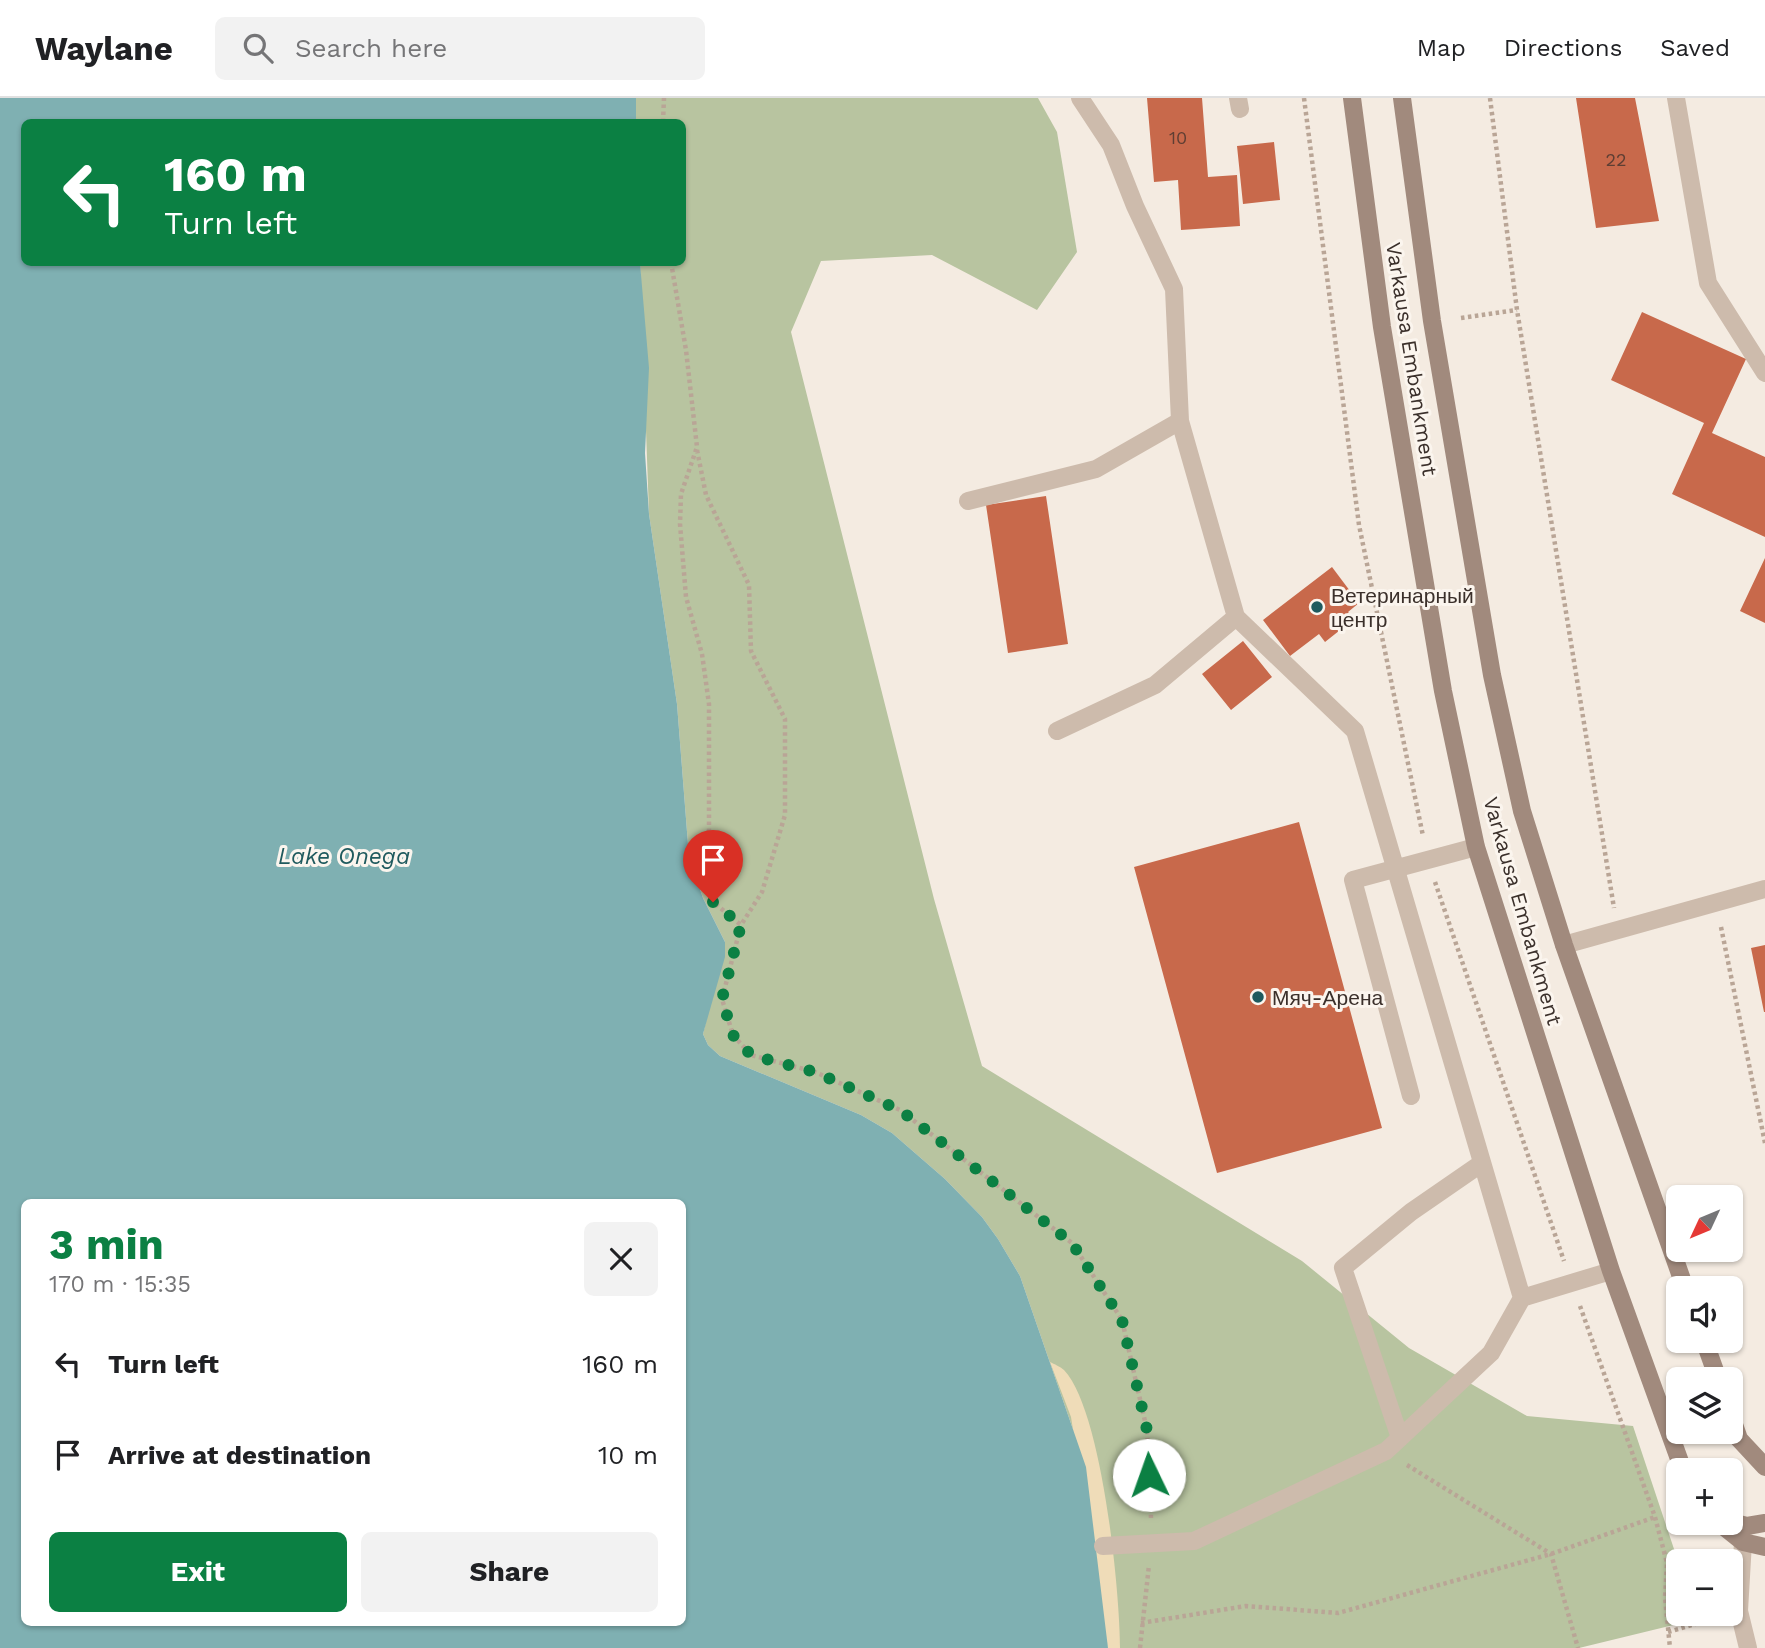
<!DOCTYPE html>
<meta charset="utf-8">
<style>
body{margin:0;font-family:"Work Sans",sans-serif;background:#f2f2f2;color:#202124;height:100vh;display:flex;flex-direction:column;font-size:26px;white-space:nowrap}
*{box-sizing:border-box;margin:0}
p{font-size:23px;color:#757577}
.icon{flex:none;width:38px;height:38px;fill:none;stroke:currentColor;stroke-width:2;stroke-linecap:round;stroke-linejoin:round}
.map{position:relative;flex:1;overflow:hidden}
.panel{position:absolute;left:21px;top:1101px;width:665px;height:427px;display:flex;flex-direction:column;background:#fff;border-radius:10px;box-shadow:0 2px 5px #0004}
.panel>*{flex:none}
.top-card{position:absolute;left:21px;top:21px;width:665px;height:147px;border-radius:10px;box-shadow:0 2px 5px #0004;background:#0b8043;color:#fff;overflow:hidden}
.needle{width:46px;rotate:226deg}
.controls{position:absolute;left:1666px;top:1087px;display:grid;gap:14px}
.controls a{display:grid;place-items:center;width:77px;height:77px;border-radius:10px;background:#fff;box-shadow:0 2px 5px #0004;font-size:35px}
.pin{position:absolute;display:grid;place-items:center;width:60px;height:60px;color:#fff;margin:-72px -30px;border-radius:50% 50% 50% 0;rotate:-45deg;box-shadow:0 0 7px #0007}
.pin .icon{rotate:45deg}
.me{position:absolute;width:77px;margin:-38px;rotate:357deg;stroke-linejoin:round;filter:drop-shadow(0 0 5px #0008)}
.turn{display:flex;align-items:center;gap:24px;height:147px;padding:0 28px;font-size:32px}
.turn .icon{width:91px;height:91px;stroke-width:2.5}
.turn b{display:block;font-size:49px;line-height:60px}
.round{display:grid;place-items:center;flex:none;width:74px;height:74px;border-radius:10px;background:#f2f2f2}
.headline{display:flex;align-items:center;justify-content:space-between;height:119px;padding:0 28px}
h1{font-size:42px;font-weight:700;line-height:52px;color:#0b8043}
.button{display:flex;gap:14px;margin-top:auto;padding:14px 28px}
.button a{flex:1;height:80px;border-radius:10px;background:#0b8043;color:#fff;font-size:28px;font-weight:700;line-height:80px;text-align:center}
.button a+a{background:#f2f2f2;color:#202124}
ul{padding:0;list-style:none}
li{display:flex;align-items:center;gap:21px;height:91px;padding:0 28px}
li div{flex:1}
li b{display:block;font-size:26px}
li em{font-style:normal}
header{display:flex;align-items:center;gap:42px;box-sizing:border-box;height:98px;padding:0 35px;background:#fff;border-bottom:2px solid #e0e0e0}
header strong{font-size:33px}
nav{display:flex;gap:38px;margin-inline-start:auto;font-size:24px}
.search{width:490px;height:63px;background:#f2f2f2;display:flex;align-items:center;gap:18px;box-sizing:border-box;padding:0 24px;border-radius:10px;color:#757577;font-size:26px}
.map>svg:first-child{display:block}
.green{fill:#b8c4a0}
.sand{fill:#efdcb8}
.water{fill:#7fb0b2;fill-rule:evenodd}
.building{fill:#c8694b}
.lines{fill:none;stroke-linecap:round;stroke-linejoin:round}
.path{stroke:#b9a596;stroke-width:4.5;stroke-dasharray:3.5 3.5;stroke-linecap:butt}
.lane{stroke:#cdbbac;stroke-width:18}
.street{stroke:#cdbbac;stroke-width:18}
.secondary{stroke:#a18a7d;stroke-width:18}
.route{stroke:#0b8043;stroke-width:12;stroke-dasharray:0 21.6}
.poi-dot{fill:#1f5a5e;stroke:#fbf5ee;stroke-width:2.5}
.labels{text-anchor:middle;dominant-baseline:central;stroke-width:6;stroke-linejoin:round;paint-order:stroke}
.number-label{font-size:18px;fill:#5e3e33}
.street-label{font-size:21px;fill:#3b302b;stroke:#fbf5ee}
.poi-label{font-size:21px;fill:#3b302b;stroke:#fbf5ee;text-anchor:start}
.water-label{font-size:23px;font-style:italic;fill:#1f5a5e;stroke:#fbf5ee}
</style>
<header>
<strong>Waylane</strong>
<div class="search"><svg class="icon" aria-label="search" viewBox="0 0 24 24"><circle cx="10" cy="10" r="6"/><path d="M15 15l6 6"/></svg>Search here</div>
<nav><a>Map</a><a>Directions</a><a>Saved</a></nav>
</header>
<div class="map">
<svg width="1765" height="1550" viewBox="0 0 1765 1550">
<rect width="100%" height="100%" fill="#f4ebe1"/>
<path class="green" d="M636 0H1038L1057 34 1077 154 1037 212 932 157 821 163 791 234 934 801 982 968 1302 1163 1409 1250 1527 1318 1633 1328 1678 1463V1516H1692L1694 1522 1579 1550H1108L1086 1369 1020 1178 998 1141 982 1119 945 1081 892 1035 861 1017 720 958 708 947 703 936 725 844 703 800 689 759 677 606 649 416 640 165 682 164V24H636Z"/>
<path class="sand" d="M1050 1264C1054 1266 1061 1269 1064 1272 1102 1312 1120 1493 1120 1550H1108L1071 1319Z"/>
<path class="water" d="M0 0H636V24H24V164L640 165 649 270 645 355 649 416 677 606 689 759 703 800 725 844V859L703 936 708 947 720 958 861 1017 892 1035 945 1081 982 1119 998 1141 1020 1178 1086 1369 1108 1550H0ZM24 1104H682V1524H24Z"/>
<path class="building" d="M1147 0H1202L1208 79 1237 77 1240 128 1181 132 1178 82 1154 84Z
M1576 0H1635L1659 123 1596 130Z
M1274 44 1280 102 1243 106 1237 48Z
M1642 214 1746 261 1712 335 1765 359V439L1672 396 1704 325 1611 282Z
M1046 398 1068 546 1008 555 986 407Z
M1765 460V525L1740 513Z
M1332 469 1359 505 1348 514 1354 521 1325 544 1319 536 1290 558 1263 522Z
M1243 543 1272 579 1231 612 1202 576Z
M1299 724 1382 1030 1217 1075 1134 769Z
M1765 847V914H1764L1751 850Z"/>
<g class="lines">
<path class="path" d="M1304 0 1359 427 1423 738
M1490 0 1517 212 1614 810
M663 24 664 0
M671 164 686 252 697 349 681 396 680 426 686 499 702 556 709 606V732L713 804 741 827 722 901 733 937 751 957 815 974 900 1012 1072 1145 1122 1222 1147 1332 1151 1420
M1461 220 1517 212
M697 352 706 397 749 487 751 553 785 621V717L762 794 741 827
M1435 784 1564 1163
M1721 829 1765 1045
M1580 1208 1655 1419 1667 1465 1665 1500 1670 1550
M1407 1367 1551 1456 1578 1550
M1141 1525 1246 1508 1338 1515 1551 1456 1655 1419
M1668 1534 1716 1520
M1140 1550 1149 1467"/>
<path class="lane" d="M1238 0 1240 11
M1676 0 1708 185 1765 275
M968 403 1096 371 1180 323
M1236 519 1355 633 1522 1200
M1057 633 1155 587 1236 519 1180 323 1174 191 1135 108 1111 47 1080 0
M1564 847 1765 791
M1411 998 1353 782 1476 749
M1400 1340 1343 1170 1411 1114 1482 1065
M1103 1448 1194 1443 1386 1353 1491 1255 1522 1200 1611 1173"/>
<path class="street" d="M1743 1444 1739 1513 1748 1550"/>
<path class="secondary" d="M1352 0 1382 229 1443 593 1476 749 1611 1173 1683 1372
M1402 0 1432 223 1492 577 1522 713 1564 847 1685 1190
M1704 1242 1718 1281
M1731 1318 1739 1341 1765 1369
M1718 1424 1743 1444 1765 1449
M1731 1424 1747 1428 1765 1425"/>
</g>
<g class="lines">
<path class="route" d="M713 804 741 827 722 901 733 937 751 957 815 974 900 1012 1072 1145 1122 1222 1147 1332 1149 1377"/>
</g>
<g class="poi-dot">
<circle cx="1317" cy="509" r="7"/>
<circle cx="1258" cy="899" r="7"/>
</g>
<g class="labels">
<g class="number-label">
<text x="1178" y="39">10</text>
<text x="1616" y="61">22</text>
</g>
<g class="street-label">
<text transform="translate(1412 261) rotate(81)">Varkausa Embankment</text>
<text transform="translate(1523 813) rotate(74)">Varkausa Embankment</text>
</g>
<g class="poi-label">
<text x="1331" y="497">Ветеринарный<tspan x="1331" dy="24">центр</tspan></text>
<text x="1272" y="899">Мяч-Арена</text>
</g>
<g class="water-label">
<text x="344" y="758">Lake Onega</text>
</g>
</g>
</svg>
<div class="controls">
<a><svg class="needle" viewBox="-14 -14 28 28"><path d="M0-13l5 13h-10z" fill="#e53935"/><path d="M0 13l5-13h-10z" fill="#757577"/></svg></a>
<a><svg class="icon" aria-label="sound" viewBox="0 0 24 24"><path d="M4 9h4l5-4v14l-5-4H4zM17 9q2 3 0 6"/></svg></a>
<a><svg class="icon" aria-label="layers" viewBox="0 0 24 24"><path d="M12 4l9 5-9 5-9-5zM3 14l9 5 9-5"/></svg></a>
<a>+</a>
<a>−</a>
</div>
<div class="pin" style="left:713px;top:804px;background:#d93025"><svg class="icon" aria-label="arrive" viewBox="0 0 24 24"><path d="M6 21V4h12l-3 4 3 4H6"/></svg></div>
<svg class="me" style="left:1149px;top:1377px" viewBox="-20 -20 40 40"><circle r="19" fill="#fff"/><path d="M0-13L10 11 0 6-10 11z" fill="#0b8043"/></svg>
<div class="top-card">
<div class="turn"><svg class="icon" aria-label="left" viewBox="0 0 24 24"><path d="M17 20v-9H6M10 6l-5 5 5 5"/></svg><div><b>160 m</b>Turn left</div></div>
</div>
<section class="panel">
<div class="headline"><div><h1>3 min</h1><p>170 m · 15:35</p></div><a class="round"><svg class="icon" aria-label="close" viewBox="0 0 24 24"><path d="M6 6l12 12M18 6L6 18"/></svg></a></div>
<ul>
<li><svg class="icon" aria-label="left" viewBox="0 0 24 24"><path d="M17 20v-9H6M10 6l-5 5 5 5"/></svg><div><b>Turn left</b></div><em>160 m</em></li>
<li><svg class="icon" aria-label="arrive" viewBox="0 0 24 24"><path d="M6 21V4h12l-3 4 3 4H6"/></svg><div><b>Arrive at destination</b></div><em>10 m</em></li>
</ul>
<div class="button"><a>Exit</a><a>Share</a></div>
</section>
</div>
